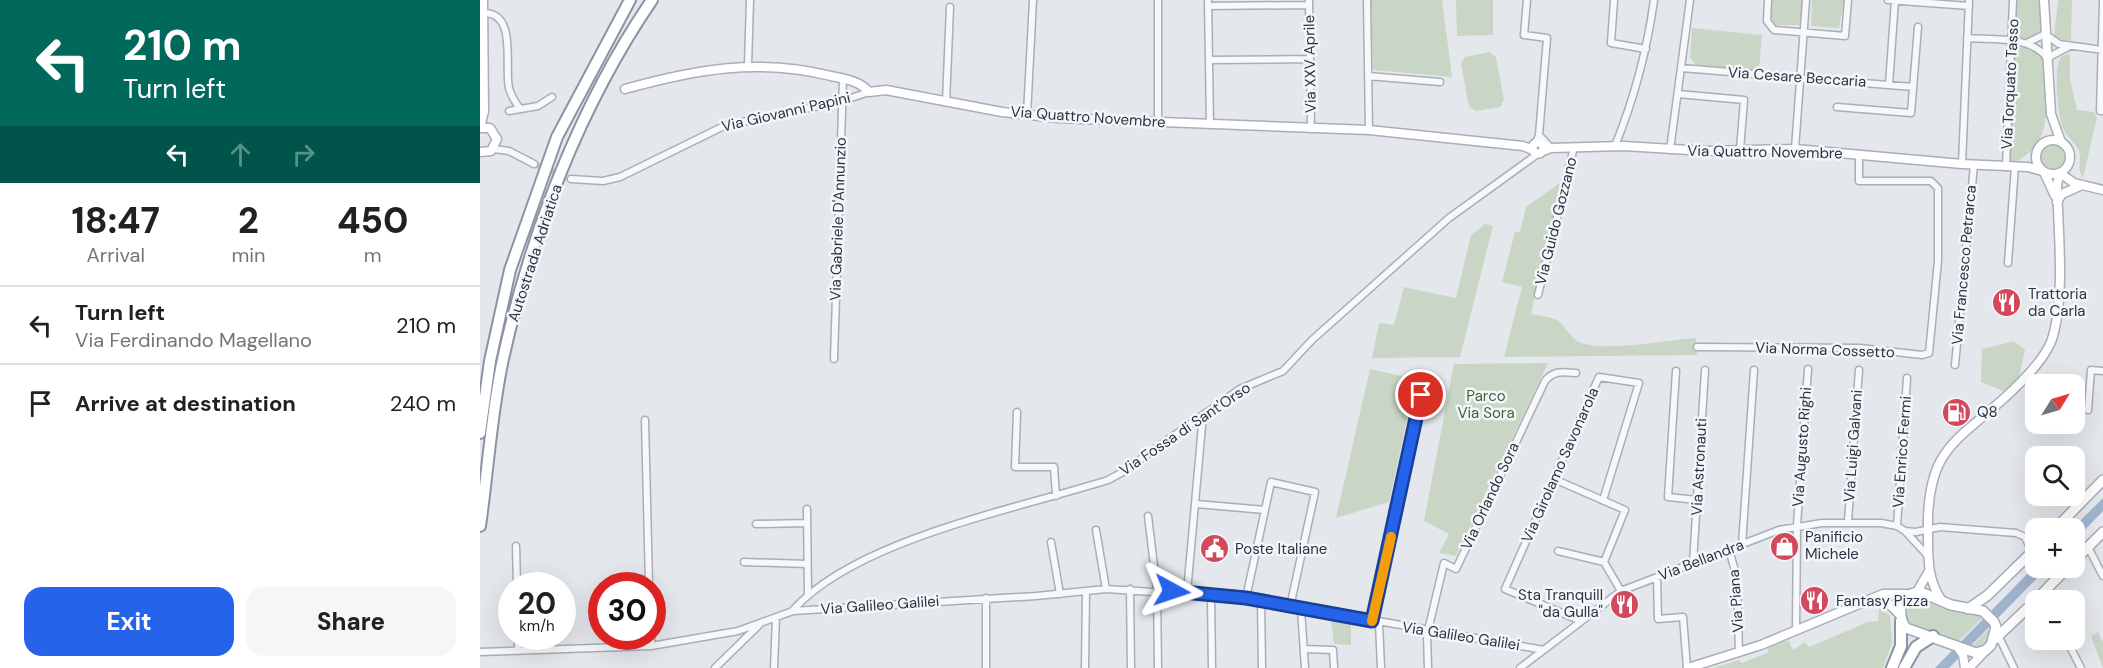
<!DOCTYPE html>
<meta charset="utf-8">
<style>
body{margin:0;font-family:"DM Sans",sans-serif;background:#f6f6f6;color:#202124;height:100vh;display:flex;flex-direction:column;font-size:22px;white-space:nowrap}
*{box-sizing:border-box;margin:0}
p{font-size:20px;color:#757577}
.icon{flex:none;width:33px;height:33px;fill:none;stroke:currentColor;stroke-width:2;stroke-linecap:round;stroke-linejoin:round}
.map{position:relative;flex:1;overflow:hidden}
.side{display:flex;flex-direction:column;background:#fff;width:480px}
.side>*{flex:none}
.guide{background:#00695c;color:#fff;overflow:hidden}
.needle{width:39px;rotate:53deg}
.fabs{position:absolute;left:1545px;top:374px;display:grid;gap:12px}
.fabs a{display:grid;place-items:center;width:60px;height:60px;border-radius:12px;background:#fff;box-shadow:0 6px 24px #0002;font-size:30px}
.speed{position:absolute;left:18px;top:572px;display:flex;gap:12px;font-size:30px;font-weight:700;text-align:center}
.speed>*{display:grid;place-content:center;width:78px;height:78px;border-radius:50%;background:#fff;box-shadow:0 6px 24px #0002;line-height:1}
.speed small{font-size:15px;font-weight:400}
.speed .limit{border:9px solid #d22;background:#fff;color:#111}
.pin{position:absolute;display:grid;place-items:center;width:51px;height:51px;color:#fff;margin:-26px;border:3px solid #fff;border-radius:50%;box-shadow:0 2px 6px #0007}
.me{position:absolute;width:66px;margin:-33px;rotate:95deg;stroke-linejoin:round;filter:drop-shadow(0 0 4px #0008)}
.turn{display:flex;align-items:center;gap:21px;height:126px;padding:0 24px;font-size:27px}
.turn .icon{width:78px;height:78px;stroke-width:2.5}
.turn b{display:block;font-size:42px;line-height:51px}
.lanes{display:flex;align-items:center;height:57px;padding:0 24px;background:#0003;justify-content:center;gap:30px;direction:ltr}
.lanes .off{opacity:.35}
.eta{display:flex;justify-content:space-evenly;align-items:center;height:102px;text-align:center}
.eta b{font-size:36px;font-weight:800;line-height:42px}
.primary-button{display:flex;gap:12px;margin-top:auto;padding:12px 24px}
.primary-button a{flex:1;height:69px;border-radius:18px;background:#2563eb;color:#fff;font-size:24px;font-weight:800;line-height:69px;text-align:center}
.primary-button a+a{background:#f6f6f6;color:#202124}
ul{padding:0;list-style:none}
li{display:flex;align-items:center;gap:18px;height:78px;padding:0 24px;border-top:2px solid #e0e0e0}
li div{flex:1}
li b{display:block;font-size:22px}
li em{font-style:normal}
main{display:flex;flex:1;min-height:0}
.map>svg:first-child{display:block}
.green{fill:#c9d6c5}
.water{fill:#9fb4cc}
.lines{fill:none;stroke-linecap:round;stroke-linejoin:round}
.street-tunnel{stroke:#bfc3cb;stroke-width:6;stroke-dasharray:6 3;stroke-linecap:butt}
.street-casing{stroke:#a9aeb7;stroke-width:9}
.secondary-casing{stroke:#a9aeb7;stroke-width:11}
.primary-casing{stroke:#a3abb8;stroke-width:12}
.highway-casing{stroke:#8b94a3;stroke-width:14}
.street{stroke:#f7f8fa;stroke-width:6}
.secondary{stroke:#fff;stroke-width:8}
.primary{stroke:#fff;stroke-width:9}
.highway{stroke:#fff;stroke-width:10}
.route-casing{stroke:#184099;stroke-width:15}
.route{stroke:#2563eb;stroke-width:10}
.slow{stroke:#f59e0b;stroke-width:10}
.labels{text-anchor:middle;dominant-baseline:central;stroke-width:5;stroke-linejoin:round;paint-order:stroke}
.street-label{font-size:15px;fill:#2b3445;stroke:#f4f6f9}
.poi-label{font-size:15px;fill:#2b3445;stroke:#f4f6f9;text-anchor:start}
.park-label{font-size:15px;fill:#3f6138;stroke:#f4f6f9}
</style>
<main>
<section class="side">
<div class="guide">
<div class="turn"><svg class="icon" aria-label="left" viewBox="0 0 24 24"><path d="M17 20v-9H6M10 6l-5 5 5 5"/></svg><div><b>210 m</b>Turn left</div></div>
<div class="lanes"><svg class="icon" aria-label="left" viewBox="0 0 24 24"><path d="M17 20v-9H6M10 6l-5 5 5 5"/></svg><svg class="icon off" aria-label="ahead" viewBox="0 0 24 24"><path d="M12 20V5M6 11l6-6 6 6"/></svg><svg class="icon off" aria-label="right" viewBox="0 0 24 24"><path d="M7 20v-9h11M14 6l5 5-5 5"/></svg></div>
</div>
<div class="eta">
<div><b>18:47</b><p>Arrival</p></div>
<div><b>2</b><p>min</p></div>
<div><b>450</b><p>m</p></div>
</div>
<ul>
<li><svg class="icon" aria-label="left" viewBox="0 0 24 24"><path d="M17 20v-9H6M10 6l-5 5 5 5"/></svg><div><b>Turn left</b><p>Via Ferdinando Magellano</p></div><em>210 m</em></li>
<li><svg class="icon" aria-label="arrive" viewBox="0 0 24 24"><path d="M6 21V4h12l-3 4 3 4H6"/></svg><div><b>Arrive at destination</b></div><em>240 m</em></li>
</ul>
<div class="primary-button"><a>Exit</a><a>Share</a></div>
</section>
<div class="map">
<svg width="1623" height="668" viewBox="0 0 1623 668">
<rect width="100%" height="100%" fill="#e4e7ec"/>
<path class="green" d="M891 0H962L972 77 893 70Z
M976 0H1013V35L977 36Z
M1291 0H1324L1321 25H1295L1292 22Z
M1332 0H1364L1359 28 1331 26Z
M1535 0H1561V42L1534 39Z
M1578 0H1592L1591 41 1577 39 1574 35Z
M1212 28 1282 35 1279 70 1217 66 1210 58Z
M1533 45 1562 47C1564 83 1578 132 1545 156 1539 160 1535 163 1528 163Z
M1009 52 1016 57 1024 100 1020 107 996 111 989 107 981 64 985 57Z
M1590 54V79L1597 110 1614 112 1617 117 1603 178C1596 169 1602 161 1599 151 1596 142 1586 137 1583 128 1578 116 1572 64 1582 56Z
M1559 157a14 14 0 1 1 28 0a14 14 0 1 1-28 0Z
M1081 182 1051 314C1059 316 1071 316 1078 321 1089 329 1090 341 1105 344 1135 351 1184 340 1216 338L1217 355 1024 357 1042 287 1022 282 1035 232H1040L1046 207Z
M1005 224 1013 226 980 357 892 358 899 323 914 325 924 287 976 298 991 235Z
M1534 341 1545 350 1538 381 1526 392 1501 382 1502 349Z
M1068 363 976 556 959 553 969 534 944 521 974 364Z
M890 369 936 379 909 502 856 518Z
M1439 596 1448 597 1476 610 1504 616 1479 641 1430 625 1426 614 1429 602Z
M1399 608 1410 616 1412 643 1403 668H1233L1259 660 1262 663 1287 653 1289 648 1308 640 1313 650 1325 642 1329 647 1388 622 1398 621Z
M851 619 871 622V645L854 644Z
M1512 626 1513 634 1506 645 1490 648Z
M1618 632 1623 642V668L1611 636Z"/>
<path class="water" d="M1623 498V511L1595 540 1593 528Z
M1555 566 1568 567 1469 668H1455Z"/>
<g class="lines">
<path class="street-tunnel" d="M54 164 91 179"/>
<defs>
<path id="street" d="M728 0 730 124
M829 0 831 129
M887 0 889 130
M1047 0 1044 35 1067 38 1059 135 1056 143
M1134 0 1131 43 1166 49
M1288 0 1287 21 1294 30 1365 36 1368 0
M1408 0 1489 6
M1623 1 1620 111H1623
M728 6 829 5
M3 13C38 12 24 66 29 88 31 96 35 102 40 109
M1487 38C1513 40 1550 35 1567 58L1588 47
M1547 43 1565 34 1579 44 1623 50
M729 60 830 59
M268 65 270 0
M1201 68 1433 87
M888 76 960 82
M1409 85 1415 0
M1198 94 1264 100 1260 150
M466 102 470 7
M1357 107 1431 113 1438 27
M29 111 58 106 72 97
M547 115 553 0
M678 122V0
M1059 135 1071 148
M1135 146C1154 99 1167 51 1174 0
M14 149 29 151 54 164
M1315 149 1326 0
M1190 150 1210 0
M1482 164 1489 0
M1526 167 1533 0
M91 179 123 181 140 177 244 126 362 101 389 92
M1528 263 1535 166
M1058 295 1094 147
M1217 347 1380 348 1442 355 1449 353 1458 261V188L1451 181H1379V154
M354 359 363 79
M1475 365 1494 165
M1196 371 1188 497 1217 500
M1608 410 1611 370 1623 371
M537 412 535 467H574L576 496
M165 420 169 585
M1074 479 1145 510 1124 562
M716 504 785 510
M327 509 328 594
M668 516 677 590 678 668
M1368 521 1379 370
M276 524 327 523
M1417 526 1427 378
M616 530 626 589
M1425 531 1436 532 1460 527 1536 533 1545 537 1550 548
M571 542 580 594
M1262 545 1274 370
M36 546 37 585
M1608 547 1623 576
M1249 550 1257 577 1259 653
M1078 551 1124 562 1141 591
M264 562 327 564
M1213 563 1225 370
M1177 577 1178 619 1203 617 1207 668
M650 589 651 668
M707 592 723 415
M731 595 732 668
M506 598V668
M766 598 791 482 835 492 810 607
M781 600 782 668
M821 609 825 668
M313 610C377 539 537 509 628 480L641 473 760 389 803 371 832 340 969 218 1059 153
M892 621 945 374
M1101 621 1025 589 1119 377 1159 383 1123 500
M899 623 901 668
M1316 630 1317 525 1328 369
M38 636V651
M171 636V646
M1519 637 1534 668
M1586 639 1601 668
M825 649 853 650 854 668
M0 652 171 646 258 631 313 611 556 596 626 589 766 598 1064 650
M235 668 279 625
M294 668 296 618
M605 668 606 591
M948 668 947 635 964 563 976 569 1065 381C1074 370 1083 372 1096 373
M1040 668 1141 591 1299 530 1342 523H1401L1417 526 1425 531 1448 556"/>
<path id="secondary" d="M1564 0 1571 114 1581 142
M145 89C217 69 278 58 351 76 365 79 380 81 389 92L406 90 522 112 578 118 889 130 1043 146 1053 150
M0 128 4 111 3 0
M0 128H10L17 139 11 151 0 152
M1556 157a17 17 0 1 1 34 0a17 17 0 1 1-34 0Z
M1052.5 148a5.5 5.5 0 1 1 11 0a5.5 5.5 0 1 1-11 0Z
M1063 151 1071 148 1143 146 1226 151 1315 149 1482 164 1548 167 1562 171
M1564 172 1575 196
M1580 173 1594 183 1623 190
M1577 202 1582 194 1600 186
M1437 592 1449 571
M1395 598 1407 602 1420 615
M1462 601C1448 581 1448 561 1448 536 1445 439 1483 442 1541 382 1553 370 1564 358 1571 342 1586 301 1578 229 1577 184L1580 174
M1477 646 1483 655 1485 668
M1208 668 1281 645 1403 594H1431
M1489 668 1506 650"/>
<path id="primary" d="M1576 528 1623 480
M1594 561 1623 532
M1441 592 1471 605 1503 611 1514 622 1516 627 1511 645 1506 650 1496 653 1426 628C1416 613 1420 592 1441 592Z
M1556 600 1588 567
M1488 609 1508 595 1556 548
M1515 639 1556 600"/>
<path id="highway" d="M0 433 10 361 30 270 77 137 150 0
M0 526C8 471 11 414 23 359 50 236 100 105 172 0
M1412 668 1421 646V621
M1424 668 1436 647 1453 636"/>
</defs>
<use href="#street" class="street-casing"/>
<use href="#secondary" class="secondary-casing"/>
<use href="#primary" class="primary-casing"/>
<use href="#highway" class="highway-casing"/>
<use href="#street" class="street"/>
<use href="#secondary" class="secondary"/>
<use href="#primary" class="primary"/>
<use href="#highway" class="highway"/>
</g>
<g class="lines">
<defs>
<path id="route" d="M692 591 766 598 892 621 941 395"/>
</defs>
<use href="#route" class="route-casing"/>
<use href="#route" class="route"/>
<path class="slow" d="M892 621 911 537"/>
</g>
<defs>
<symbol id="restaurant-disc" viewBox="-11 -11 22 22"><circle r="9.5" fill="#d1495b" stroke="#f4f6f9"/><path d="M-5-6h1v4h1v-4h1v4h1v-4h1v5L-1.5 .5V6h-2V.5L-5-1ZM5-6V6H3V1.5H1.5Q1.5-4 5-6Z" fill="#fff"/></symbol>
<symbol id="fuel-disc" viewBox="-11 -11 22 22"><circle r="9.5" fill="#d1495b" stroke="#f4f6f9"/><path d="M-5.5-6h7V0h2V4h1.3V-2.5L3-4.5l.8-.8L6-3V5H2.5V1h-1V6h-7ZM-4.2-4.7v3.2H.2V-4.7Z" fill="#fff"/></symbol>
<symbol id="shop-disc" viewBox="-11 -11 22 22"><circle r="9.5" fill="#d1495b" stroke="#f4f6f9"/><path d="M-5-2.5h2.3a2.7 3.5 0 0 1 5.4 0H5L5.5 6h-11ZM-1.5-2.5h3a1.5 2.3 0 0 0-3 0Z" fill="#fff"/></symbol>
<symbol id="civic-disc" viewBox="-11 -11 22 22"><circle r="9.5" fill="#d1495b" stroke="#f4f6f9"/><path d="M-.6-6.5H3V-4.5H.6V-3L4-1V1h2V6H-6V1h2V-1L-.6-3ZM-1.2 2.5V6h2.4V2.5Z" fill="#fff"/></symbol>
</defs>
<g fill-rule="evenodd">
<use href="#restaurant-disc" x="1510" y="286" width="33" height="33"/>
<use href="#fuel-disc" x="1460" y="396" width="33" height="33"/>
<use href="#shop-disc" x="1288" y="530" width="33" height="33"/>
<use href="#civic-disc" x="718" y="532" width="33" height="33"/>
<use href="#restaurant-disc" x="1318" y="584" width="33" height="33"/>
<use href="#restaurant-disc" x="1128" y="588" width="33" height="33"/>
</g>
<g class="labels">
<g class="street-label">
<text transform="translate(830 64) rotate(-91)">Via XXV Aprile</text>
<text transform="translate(1317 77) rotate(4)">Via Cesare Beccaria</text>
<text transform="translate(1530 84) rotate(-87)">Via Torquato Tasso</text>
<text transform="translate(306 112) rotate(-13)">Via Giovanni Papini</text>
<text transform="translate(608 117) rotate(4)">Via Quattro Novembre</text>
<text transform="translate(1285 152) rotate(1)">Via Quattro Novembre</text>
<text transform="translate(358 219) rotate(-88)">Via Gabriele D'Annunzio</text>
<text transform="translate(1076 221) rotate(-76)">Via Guido Gozzano</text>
<text transform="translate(55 253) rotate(-72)">Autostrada Adriatica</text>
<text transform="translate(1484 265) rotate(-85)">Via Francesco Petrarca</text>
<text transform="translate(1345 350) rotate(2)">Via Norma Cossetto</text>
<text transform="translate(705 429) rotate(-34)">Via Fossa di Sant'Orso</text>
<text transform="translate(1373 446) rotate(-86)">Via Luigi Galvani</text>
<text transform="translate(1322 447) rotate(-86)">Via Augusto Righi</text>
<text transform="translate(1422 452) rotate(-86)">Via Enrico Fermi</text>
<text transform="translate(1080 465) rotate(-66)">Via Girolamo Savonarola</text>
<text transform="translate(1219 467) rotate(-87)">Via Astronauti</text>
<text transform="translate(1010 496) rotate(-65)">Via Orlando Sora</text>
<text transform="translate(1221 560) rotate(-21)">Via Bellandra</text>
<text transform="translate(1256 601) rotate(-94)">Via Piana</text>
<text transform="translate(400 605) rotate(-4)">Via Galileo Galilei</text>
<text transform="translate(981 636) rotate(9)">Via Galileo Galilei</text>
</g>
<g class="poi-label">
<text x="1548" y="294">Trattoria<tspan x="1548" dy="17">da Carla</tspan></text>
<text x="1497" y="412">Q8</text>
<text x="1325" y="537">Panificio<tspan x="1325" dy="17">Michele</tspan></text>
<text x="755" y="549">Poste Italiane</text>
<text x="1123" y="595" text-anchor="end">Sta Tranquill<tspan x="1123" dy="17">"da Gulla"</tspan></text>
<text x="1356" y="601">Fantasy Pizza</text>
</g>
<g class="park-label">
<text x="1006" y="396">Parco<tspan x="1006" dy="17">Via Sora</tspan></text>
</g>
</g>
</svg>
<div class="fabs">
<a><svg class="needle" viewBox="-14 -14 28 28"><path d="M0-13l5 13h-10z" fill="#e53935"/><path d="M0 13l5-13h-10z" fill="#757577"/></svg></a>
<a><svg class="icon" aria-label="search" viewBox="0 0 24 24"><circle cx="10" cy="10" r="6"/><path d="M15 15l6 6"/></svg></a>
<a>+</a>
<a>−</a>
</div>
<div class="speed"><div>20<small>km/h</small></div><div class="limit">30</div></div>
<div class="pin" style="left:941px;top:395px;background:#d93025"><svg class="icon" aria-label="arrive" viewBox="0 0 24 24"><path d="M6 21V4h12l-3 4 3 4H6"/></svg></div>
<svg class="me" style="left:692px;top:591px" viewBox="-20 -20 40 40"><path d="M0-17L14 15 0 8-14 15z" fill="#2563eb" stroke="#fff" stroke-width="4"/></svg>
</div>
</main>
